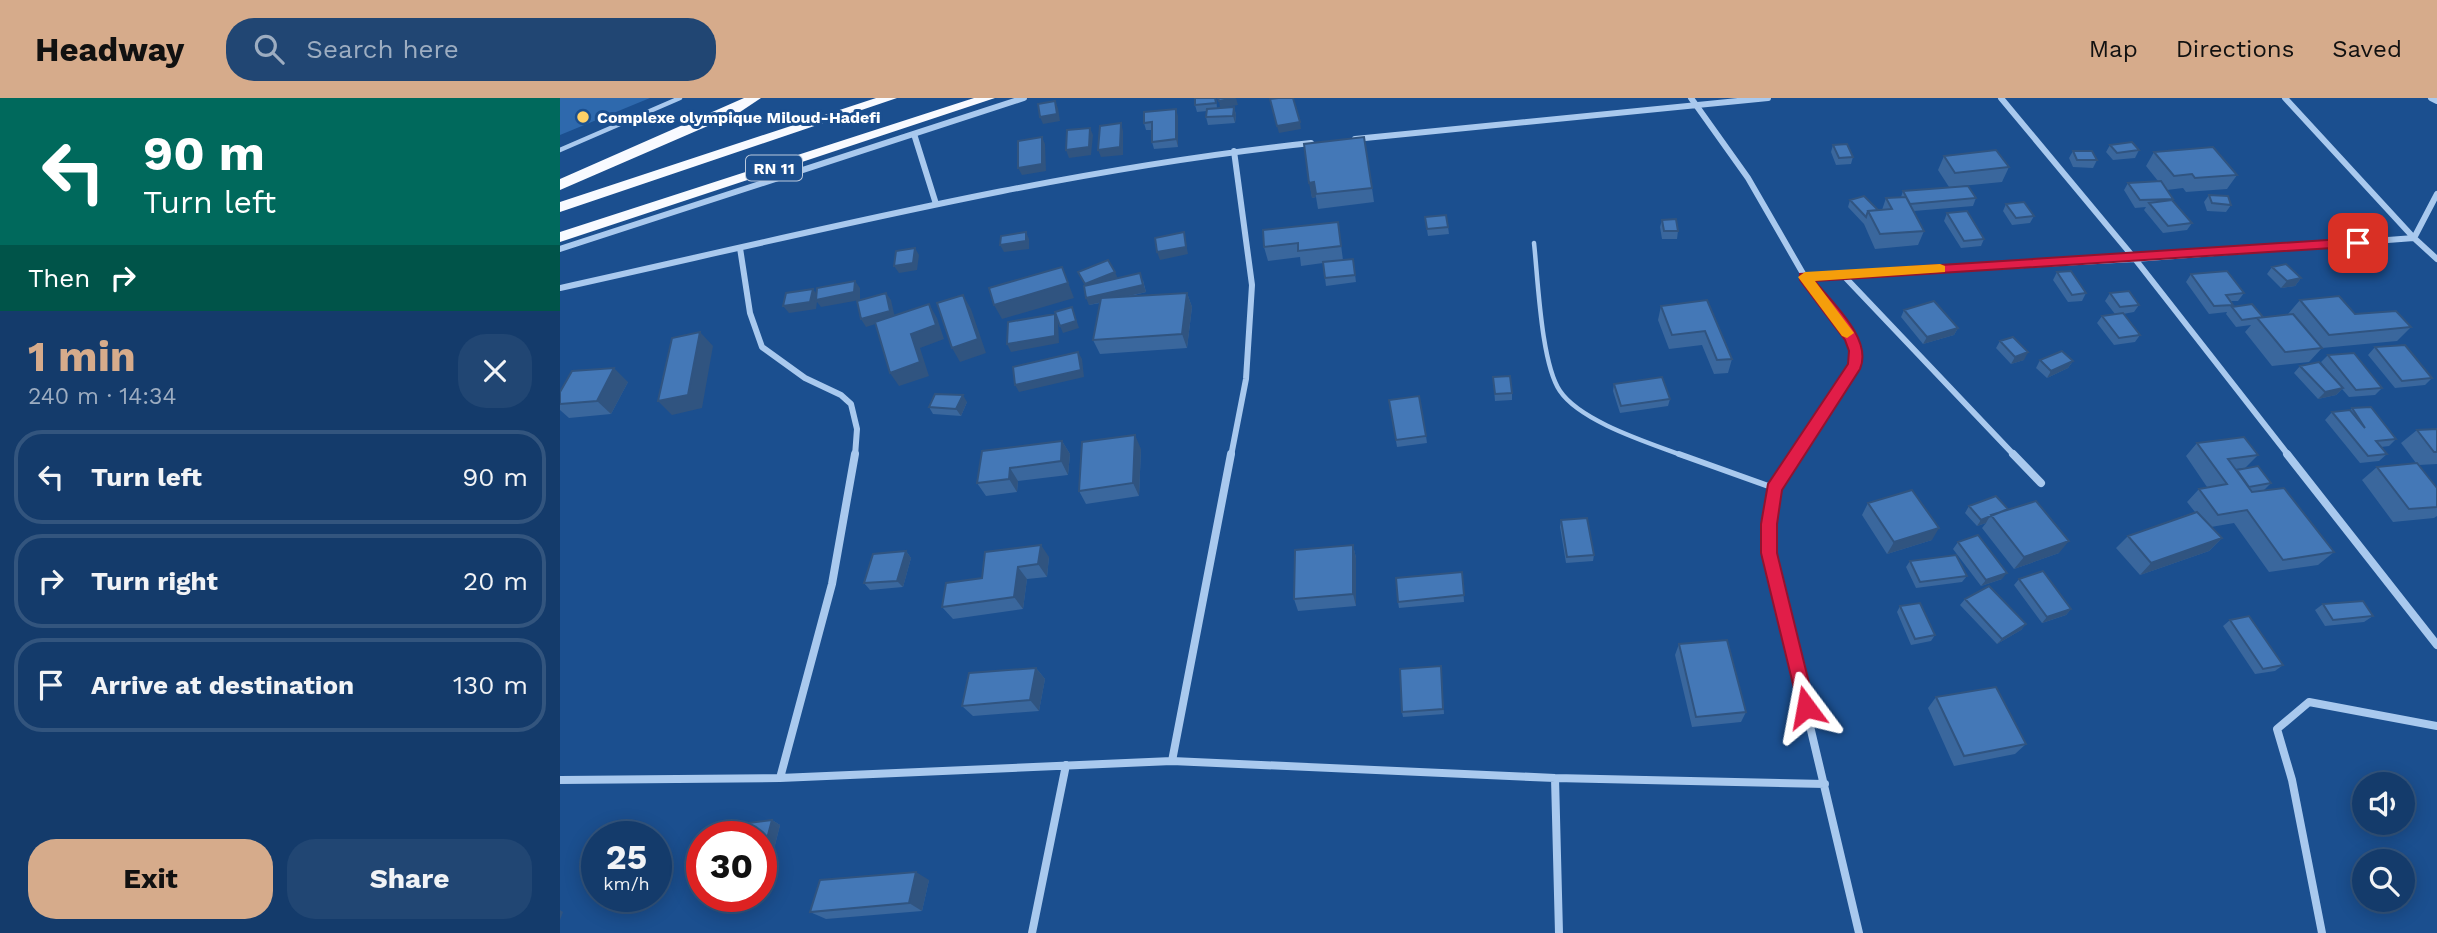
<!DOCTYPE html>
<meta charset="utf-8">
<style>
body{margin:0;font-family:"Work Sans",sans-serif;background:#214673;color:#f1f3f6;height:100vh;display:flex;flex-direction:column;font-size:26px;white-space:nowrap}
*{box-sizing:border-box;margin:0}
p{font-size:23px;color:#9dadc1}
.icon{flex:none;width:38px;height:38px;fill:none;stroke:currentColor;stroke-width:2;stroke-linecap:round;stroke-linejoin:round}
.map{position:relative;flex:1;overflow:hidden}
.details{display:flex;flex-direction:column;background:#143b6b;width:560px}
.details>*{flex:none}
.guide{background:#00695c;color:#fff;overflow:hidden}
.buttons{position:absolute;left:1792px;top:674px;display:grid;gap:14px}
.buttons a{display:grid;place-items:center;width:63px;height:63px;border-radius:50%;background:#143b6b;box-shadow:0 4px 18px #0003,0 0 0 2px #33557e;font-size:35px}
.speed{position:absolute;left:21px;top:723px;display:flex;gap:14px;font-size:35px;font-weight:700;text-align:center}
.speed>*{display:grid;place-content:center;width:91px;height:91px;border-radius:50%;background:#143b6b;box-shadow:0 4px 18px #0003,0 0 0 2px #33557e;line-height:1}
.speed small{font-size:18px;font-weight:400}
.speed .limit{border:10px solid #d22;background:#fff;color:#111}
.pin{position:absolute;display:grid;place-items:center;width:60px;height:60px;color:#fff;margin:-30px;border-radius:14px;box-shadow:0 4px 10px #0006}
.me{position:absolute;width:77px;margin:-38px;rotate:347deg;stroke-linejoin:round;filter:drop-shadow(0 0 5px #0008)}
.turn{display:flex;align-items:center;gap:24px;height:147px;padding:0 28px;font-size:32px}
.turn .icon{width:91px;height:91px;stroke-width:2.5}
.turn b{display:block;font-size:49px;line-height:60px}
.then{display:flex;align-items:center;height:66px;padding:0 28px;background:#0003;gap:14px;font-size:26px}
.round{display:grid;place-items:center;flex:none;width:74px;height:74px;border-radius:28px;background:#214673}
.summary{display:flex;align-items:center;justify-content:space-between;height:119px;padding:0 28px}
h1{font-size:42px;font-weight:700;line-height:52px;color:#d6ab8b}
.action{display:flex;gap:14px;margin-top:auto;padding:14px 28px}
.action a{flex:1;height:80px;border-radius:28px;background:#d6ab8b;color:#111;font-size:28px;font-weight:700;line-height:80px;text-align:center}
.action a+a{background:#214673;color:#f1f3f6}
ul{padding:0;list-style:none}
li{display:flex;align-items:center;gap:21px;height:94px;margin:0 14px 10px;padding:0 14px;border:4px solid #33557e;border-radius:28px}
li div{flex:1}
li b{display:block;font-size:26px}
li em{font-style:normal}
header{display:flex;align-items:center;gap:42px;box-sizing:border-box;height:98px;padding:0 35px;background:#d6ab8b;color:#111}
header strong{font-size:33px}
nav{display:flex;gap:38px;margin-inline-start:auto;font-size:24px}
.search{width:490px;height:63px;background:#214673;display:flex;align-items:center;gap:18px;box-sizing:border-box;padding:0 24px;border-radius:28px;color:#9dadc1;font-size:26px}
main{display:flex;flex:1;min-height:0}
.map>svg:first-child{display:block}
.green{fill:#2e69ad}
.lines{fill:none;stroke-linecap:round;stroke-linejoin:round}
.service-far1{stroke:#a9c9ee;stroke-width:4.5}
.service{stroke:#a9c9ee;stroke-width:6}
.minor-far1{stroke:#a9c9ee;stroke-width:6}
.minor{stroke:#a9c9ee;stroke-width:8}
.trunk{fill:#f8faff;fill-rule:evenodd}
.wall{fill:#3a679d}
.shaded-wall{fill:#305480}
.building{fill:#4478b7;stroke:#305480;stroke-width:2}
.route{fill:#e11d48;stroke:#92132f;stroke-width:2}
.slow{fill:#f59e0b}
.poi-dot{fill:#ffd166;stroke:#1b4f8f;stroke-width:2.5}
.labels{text-anchor:middle;dominant-baseline:central;stroke-width:6;stroke-linejoin:round;paint-order:stroke}
.far-poi-label{font-size:16px;font-weight:bold;fill:#fff;stroke:#1b4f8f;text-anchor:start}
.shield{fill:#1b4f8f;stroke:#bbcadd;stroke-width:2}
.shield-label{font-size:16px;font-weight:bold;fill:#fff}
</style>
<header>
<strong>Headway</strong>
<div class="search"><svg class="icon" aria-label="search" viewBox="0 0 24 24"><circle cx="10" cy="10" r="6"/><path d="M15 15l6 6"/></svg>Search here</div>
<nav><a>Map</a><a>Directions</a><a>Saved</a></nav>
</header>
<main>
<section class="details">
<div class="guide">
<div class="turn"><svg class="icon" aria-label="left" viewBox="0 0 24 24"><path d="M17 20v-9H6M10 6l-5 5 5 5"/></svg><div><b>90 m</b>Turn left</div></div>
<div class="then">Then<svg class="icon" aria-label="right" viewBox="0 0 24 24"><path d="M7 20v-9h11M14 6l5 5-5 5"/></svg></div>
</div>
<div class="summary"><div><h1>1 min</h1><p>240 m · 14:34</p></div><a class="round"><svg class="icon" aria-label="close" viewBox="0 0 24 24"><path d="M6 6l12 12M18 6L6 18"/></svg></a></div>
<ul>
<li><svg class="icon" aria-label="left" viewBox="0 0 24 24"><path d="M17 20v-9H6M10 6l-5 5 5 5"/></svg><div><b>Turn left</b></div><em>90 m</em></li>
<li><svg class="icon" aria-label="right" viewBox="0 0 24 24"><path d="M7 20v-9h11M14 6l5 5-5 5"/></svg><div><b>Turn right</b></div><em>20 m</em></li>
<li><svg class="icon" aria-label="arrive" viewBox="0 0 24 24"><path d="M6 21V4h12l-3 4 3 4H6"/></svg><div><b>Arrive at destination</b></div><em>130 m</em></li>
</ul>
<div class="action"><a>Exit</a><a>Share</a></div>
</section>
<div class="map">
<svg width="1877" height="835" viewBox="0 0 1877 835">
<rect width="100%" height="100%" fill="#1b4f8f"/>
<path class="green" d="M0 0H90L0 37Z"/>
<g class="lines">
<path class="service-far1" d="M0 52 120 0
M974 145C978 181 981 265 1000 293 1021 324 1090 345 1124 358"/>
<path class="service" d="M1119 356 1214 390"/>
<path class="minor-far1" d="M1131 0 1188 80 1245 179 1291 240 1296 253 1295 267 1235 358
M1441 0 1575 161 1729 358
M1725 0 1854 140
M1871 0 1877 3
M354 36 376 106
M795 41 1208 0
M1877 96 1854 140 1877 161
M180 150 190 215 202 249 245 280 281 297 291 306 297 331 295 358
M0 151 464 0
M1282 176 1455 358
M1245 179 1575 161 1854 140
M0 190C249 135 497 72 751 45
M671 358 686 281 692 187 674 53"/>
<path class="minor" d="M1236 356 1214 390 1209 455 1299 835
M1453 356 1481 385
M1727 356 1877 547
M612 663 671 356
M220 680 272 486 295 356
M995 680 999 835
M0 682 220 680 612 663 995 680 1265 686
M472 835 506 667
M1762 835 1732 682 1717 631 1749 604 1877 628"/>
<path class="trunk" d="M184 0H201L180 14 0 92V81Z
M316 0H337L0 114V104Z
M414 0H435L0 144V134Z"/>
</g>
<path class="wall" d="M656 0 657 10 674 9 676 17 675 25 648 27 646 19 647 13 637 14 635 7Z
M618 18V49L594 51 592 44V32H586L584 25Z
M744 46 812 90 814 104 758 111 756 99 752 100Z
M1273 47 1293 59 1291 66 1276 67 1271 54Z
M1550 47 1579 52 1575 60 1553 62 1546 54Z
M1513 53 1537 62 1533 70 1513 69 1509 60Z
M1594 54 1677 77 1667 91 1626 94 1623 90 1607 92 1613 101 1612 102 1632 125 1627 132 1603 135 1584 112 1586 109 1575 110 1564 92 1568 85 1598 83 1586 68Z
M1384 58 1449 69 1442 84 1401 88 1416 100 1413 108 1354 113 1364 133 1358 147 1315 151 1304 126 1288 109 1290 102 1318 112H1322L1326 100 1341 99 1343 93 1389 89 1378 72Z
M1649 97 1671 107 1666 114 1647 113 1644 104Z
M1446 106 1474 118 1470 125 1452 127 1443 113Z
M1387 115 1424 141 1421 148 1401 150 1384 123Z
M865 119 888 129 889 136 868 138Z
M1102 122 1118 133 1117 141H1102L1100 129Z
M778 124 783 162 793 161 796 184 766 188 763 165 741 168 740 159 708 163 704 149Z
M1712 169 1741 180 1735 188 1721 190 1707 176Z
M518 174 558 180 583 182 586 194 567 199 627 195 632 209 627 250 540 256 533 242 540 205 529 207 526 188Z
M1497 174 1526 195 1522 203 1508 204 1493 182Z
M1631 176 1684 195 1678 203H1671L1673 207 1672 209 1702 220 1728 216 1740 202 1851 229 1837 243 1762 250 1749 264 1712 268 1685 234 1691 227 1676 229 1666 216 1667 214 1649 216 1626 184Z
M1550 195 1579 207 1574 214 1563 216 1580 237 1575 244 1554 247 1537 225 1542 218 1555 216 1545 203Z
M1147 202 1172 261 1168 275 1154 276 1142 247 1109 251 1098 222 1101 208Z
M1344 212 1398 230 1394 237 1363 246 1341 219Z
M1440 243 1464 262 1451 266 1436 250Z
M1815 249 1872 280 1865 287 1835 290 1808 257Z
M1768 257 1822 290 1815 297 1789 299 1782 291 1776 297 1758 301 1734 275 1740 268 1773 279 1761 264Z
M1480 262 1513 263 1508 270 1487 280 1476 270Z
M933 279 952 295V302L935 303Z
M68 284 51 316 9 320 0 312V294Z
M1054 286 1110 301 1108 308 1060 315 1053 293Z
M829 302 866 338 867 345 837 349Z
M407 304 401 318 373 316 369 309Z
M1792 310 1836 341 1829 348 1821 349 1827 356 1819 363 1800 365 1765 322 1772 314 1790 312Z
M1877 331V366L1859 367 1877 390V418L1874 420 1833 424 1802 382 1817 369 1856 365 1841 345 1857 332Z
M502 343 510 356 508 377 458 383 457 394 426 398 417 385Z
M1637 345 1698 357 1685 370 1675 371 1711 385 1704 392 1692 394 1774 454 1758 467 1709 474 1674 425 1651 429 1662 440 1649 453 1580 477 1556 450 1568 438 1635 414 1627 404 1639 391 1647 389 1626 358Z
M581 351 579 398 526 406 519 393Z
M1308 405 1372 442 1327 456 1302 417Z
M1409 408 1448 411 1499 455 1454 471 1422 430 1426 425 1417 428 1405 415Z
M1001 422 1034 457 1033 463 1006 465 1000 429Z
M1398 444 1442 481 1421 488 1393 451Z
M793 447 796 460V508L738 513 734 501Z
M346 453 351 460 343 489 310 492 304 485Z
M489 459 487 479 467 481 463 511 393 521 382 509 422 480Z
M1350 463 1407 478 1402 484 1356 490 1346 469Z
M902 474 904 504 839 510 838 504Z
M1459 481 1511 511 1506 517 1482 525 1454 487Z
M1405 501 1466 526 1461 532 1437 546 1400 507Z
M1763 506 1813 518 1804 524 1765 528 1755 512Z
M1340 508 1375 537 1371 543 1351 547 1337 514Z
M1670 522 1723 567 1715 573 1695 576 1663 528Z
M1119 546 1186 614 1181 624 1132 629 1115 557Z
M881 568 884 616 843 619 842 614Z
M476 570 485 581 479 613 413 618 402 608Z
M1376 599 1466 646 1455 656 1394 668 1368 610Z
M212 722 220 727 209 771 201 772V738Z
M369 782 362 813 266 821 250 814Z"/>
<path class="shaded-wall" d="M676 0 678 7 660 10 659 3Z
M495 3 498 10 500 23 483 26 480 19Z
M674 9 676 17 675 25 673 18Z
M616 11 618 18V49L616 41Z
M740 24 741 31 719 35 717 28Z
M561 25 563 33V57L541 59 538 52Z
M530 30 533 37 531 57 509 60 506 52Z
M482 39 485 46 486 73 462 77 458 70Z
M754 84 756 99 752 100 749 85Z
M466 134 469 141V151L444 154 440 147Z
M624 134 628 156 600 162 597 154Z
M355 150 359 157 357 172 339 175 334 168Z
M502 169 514 200 442 221 434 207Z
M555 174 558 181 529 193 525 186Z
M580 175 586 194 529 207 526 200Z
M1741 180 1735 188 1721 190 1727 183Z
M295 183 300 190V202L261 209 257 204 256 211 229 215 223 208 253 191 258 198Z
M326 195 331 202 335 220 306 229 301 221Z
M627 195 632 209 627 250 622 236Z
M403 197 411 211 426 255 400 264 392 250Z
M369 206 377 220 384 241 360 250 369 278 339 288 330 275 351 236Z
M512 209 519 230 503 235 500 228Z
M495 216 498 223 499 245 451 254 447 246Z
M1398 230 1394 237 1363 246 1367 239Z
M140 234 153 248 142 310 112 317 98 303Z
M518 254 522 261 524 279 459 294 455 287Z
M1468 254 1464 262 1451 266 1455 259Z
M1513 263 1508 270 1487 280 1491 273Z
M54 270 68 284 51 316 37 303Z
M1783 290 1776 297 1758 301 1765 294Z
M403 297 407 304 401 318 396 311Z
M575 337 581 351 579 398 573 385Z
M502 343 510 356 508 377 501 363Z
M450 370 458 383 457 394 449 381Z
M1430 418 1426 425 1417 428 1421 422Z
M1379 430 1372 442 1327 456 1334 444Z
M1662 440 1649 453 1580 477 1591 465Z
M1509 443 1499 455 1454 471 1464 459Z
M481 447 489 459 487 479 478 466Z
M793 447 796 460V508L793 496Z
M346 453 351 460 343 489 337 483Z
M458 469 467 481 463 511 454 499Z
M1447 475 1442 481 1421 488 1426 482Z
M1511 511 1506 517 1482 525 1487 519Z
M1466 526 1461 532 1437 546 1442 541Z
M476 570 485 581 479 613 470 602Z
M212 722 220 727 209 771 201 768V763Z
M356 774 369 782 362 813 349 805Z
M0 812 3 814 0 822Z"/>
<path class="building" d="M635 0H655L656 5 635 7Z
M658 0H675L659 3Z
M718 0H733L740 24 717 28 710 1Z
M495 3 497 16 480 19 478 6Z
M674 9 673 18 646 19 647 11Z
M616 11V41L592 44V24L584 25V14Z
M561 25 560 49 538 52 540 28Z
M530 30 529 49 506 52 507 32Z
M482 39V66L458 70V43Z
M804 39 812 90 756 96 754 84 749 85 744 46Z
M1572 44 1579 52 1557 55 1550 47Z
M1287 46 1293 59 1279 60 1273 47Z
M1653 49 1677 77 1635 80 1632 76 1614 78 1594 54Z
M1436 52 1449 69 1395 75 1384 58Z
M1513 53H1532L1537 62H1517Z
M1601 83 1613 101 1580 102 1568 85Z
M1408 88 1416 100 1350 106 1343 93Z
M1649 97 1668 98 1671 107 1652 105Z
M1304 98 1318 112 1308 113 1306 119 1290 102Z
M1346 99 1364 133 1320 136 1308 113 1332 111 1326 100Z
M1612 102 1632 125 1608 128 1589 105Z
M1464 104 1474 118 1456 120 1446 106Z
M1407 113 1424 141 1404 143 1387 115Z
M886 117 888 129 867 131 865 119Z
M1116 121 1118 133H1104L1102 122Z
M778 124 781 148 738 153V145L704 149 703 132Z
M466 134V143L440 147 441 138Z
M624 134 626 149 597 154 595 140Z
M355 150 353 165 334 168 336 153Z
M793 161 795 177 765 180 763 164Z
M548 162 555 174 525 186 518 174Z
M1726 166 1741 180 1727 183 1712 169Z
M502 169 508 185 434 207 429 190Z
M1511 173 1526 195 1512 197 1497 174Z
M1667 173 1684 195 1666 197 1673 207 1654 208 1631 176Z
M580 175 583 187 526 200 524 188Z
M295 183 294 194 256 202 257 190Z
M253 191 250 204 223 208 226 195Z
M1569 193 1579 207 1560 209 1550 195Z
M326 195 330 213 301 221 297 203Z
M627 195 622 236 533 242 541 200Z
M403 197 418 241 392 250 377 205Z
M1779 198 1795 216 1836 213 1851 229 1769 237 1740 202Z
M1147 202 1172 261 1157 262 1145 233 1112 237 1101 208Z
M1374 203 1398 230 1367 239 1344 212Z
M369 206 376 227 351 236 360 264 330 275 315 224Z
M1692 206 1703 219 1682 222 1672 209Z
M512 209 516 223 500 228 495 214Z
M1563 215 1580 237 1559 240 1542 218Z
M495 216V238L447 246 448 224Z
M1733 216 1762 250 1725 254 1697 220Z
M140 234 128 297 98 303 112 240Z
M1453 239 1468 254 1455 259 1440 243Z
M1845 247 1872 280 1842 283 1815 249Z
M1502 253 1513 263 1491 273 1480 262Z
M518 254 521 272 455 287 453 269Z
M1794 255 1822 290 1796 292 1768 257Z
M1759 264 1783 290 1765 294 1740 268Z
M54 270 37 303 0 306V294L12 273Z
M950 278 952 295 935 296 933 279Z
M1102 279 1110 301 1061 308 1054 286Z
M375 296 403 297 396 311 369 309Z
M859 298 866 338 836 342 829 302Z
M1811 309 1836 341 1816 343 1827 356 1808 358 1772 314 1790 312 1805 330 1792 310Z
M1877 331V354H1874L1857 332Z
M575 337 573 385 519 393 522 344Z
M1684 339 1698 357 1668 361 1692 394 1724 390 1774 454 1723 462 1687 412 1658 417 1639 391 1667 386 1637 345Z
M502 343 501 363 450 370 449 381 417 385 422 353Z
M1857 365 1877 390V409L1849 411 1817 369Z
M1698 368 1711 385 1689 389 1677 372Z
M1352 392 1379 430 1334 444 1308 405Z
M1436 398 1448 411 1421 422 1409 408Z
M1476 403 1509 443 1464 459 1431 417Z
M1637 414 1662 440 1591 465 1568 438Z
M1027 420 1034 457 1007 459 1001 422Z
M1418 437 1447 475 1426 482 1398 444Z
M481 447 478 466 458 469 454 499 382 509 386 485 422 480 425 454Z
M793 447V496L734 501 735 452Z
M346 453 337 483 304 485 313 456Z
M1396 457 1407 478 1360 484 1350 463Z
M1483 473 1511 511 1487 519 1459 481Z
M902 474 904 497 838 504 836 480Z
M1429 488 1466 526 1442 541 1405 501Z
M1803 503 1813 518 1773 522 1763 506Z
M1360 505 1375 537 1355 541 1340 508Z
M1689 518 1723 567 1703 571 1670 522Z
M1167 542 1186 614 1136 619 1119 546Z
M881 568 883 611 842 614 840 571Z
M476 570 470 602 402 608 409 575Z
M1436 589 1466 646 1404 658 1376 599Z
M212 722 201 763V738H178L181 726Z
M356 774 349 805 250 814 260 782Z"/>
<path class="route" d="M1798 140 1803 141V148L1255 183C1272 205 1313 241 1300 271L1222 392 1217 426V455L1255 609 1253 615H1240L1201 455V426L1208 386 1288 266 1289 253 1285 242 1240 182V176Z"/>
<path class="slow" d="M1380 166 1385 168V174L1255 183 1294 235 1287 240 1282 238 1238 179 1245 174Z"/>
<circle class="poi-dot" cx="23" cy="19" r="7"/>
<g class="labels">
<g class="far-poi-label">
<text x="37" y="19">Complexe olympique Miloud-Hadefi</text>
</g>
<rect class="shield" x="186" y="57.5" width="56" height="25" rx="5"/>
<g class="shield-label">
<text x="214" y="70">RN 11</text>
</g>
</g>
</svg>
<div class="buttons">
<a><svg class="icon" aria-label="sound" viewBox="0 0 24 24"><path d="M4 9h4l5-4v14l-5-4H4zM17 9q2 3 0 6"/></svg></a>
<a><svg class="icon" aria-label="search" viewBox="0 0 24 24"><circle cx="10" cy="10" r="6"/><path d="M15 15l6 6"/></svg></a>
</div>
<div class="speed"><div>25<small>km/h</small></div><div class="limit">30</div></div>
<div class="pin" style="left:1798px;top:145px;background:#d93025"><svg class="icon" aria-label="arrive" viewBox="0 0 24 24"><path d="M6 21V4h12l-3 4 3 4H6"/></svg></div>
<svg class="me" style="left:1246px;top:609px" viewBox="-20 -20 40 40"><path d="M0-17L14 15 0 8-14 15z" fill="#e11d48" stroke="#fff" stroke-width="4"/></svg>
</div>
</main>
